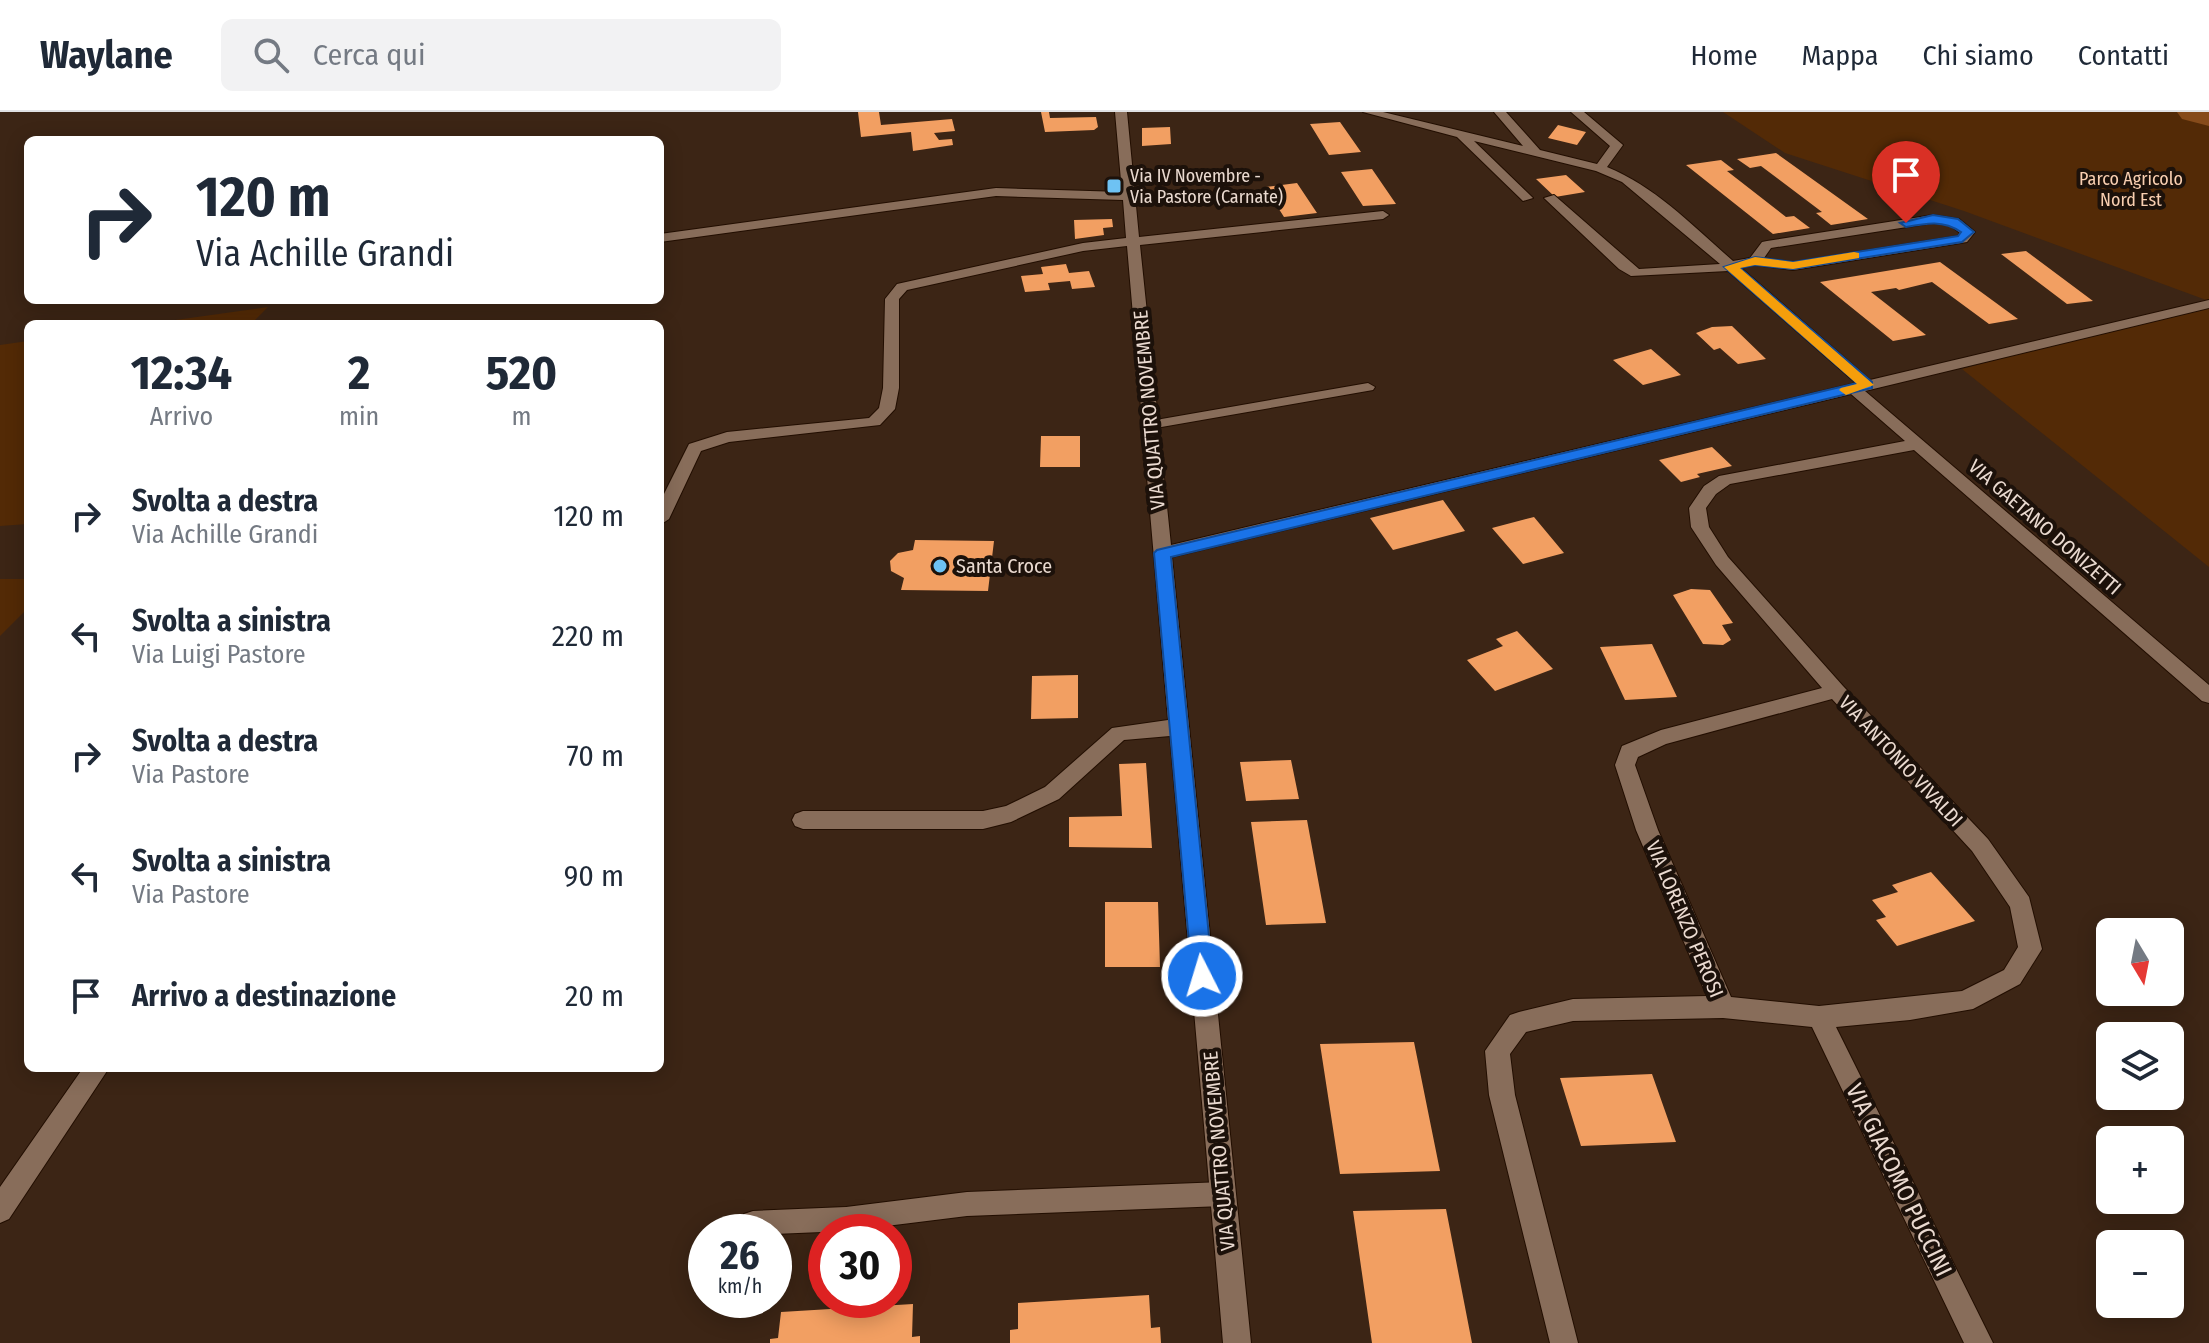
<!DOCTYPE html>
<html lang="it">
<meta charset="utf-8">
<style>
body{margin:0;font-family:"Fira Sans Condensed",sans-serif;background:#f2f2f3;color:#1f2937;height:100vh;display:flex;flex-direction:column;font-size:30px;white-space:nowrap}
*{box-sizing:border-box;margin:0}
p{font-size:26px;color:#747a83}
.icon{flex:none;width:44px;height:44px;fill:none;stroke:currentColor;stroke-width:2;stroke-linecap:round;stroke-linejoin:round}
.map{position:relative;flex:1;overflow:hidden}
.sheet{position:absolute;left:24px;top:208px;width:640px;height:752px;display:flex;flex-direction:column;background:#fff;border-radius:12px;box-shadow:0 4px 20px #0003}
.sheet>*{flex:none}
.banner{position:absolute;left:24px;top:24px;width:640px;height:168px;border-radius:12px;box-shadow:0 4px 20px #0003;background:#fff;color:#1f2937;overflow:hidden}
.needle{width:52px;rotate:170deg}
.controls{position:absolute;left:2096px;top:806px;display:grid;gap:16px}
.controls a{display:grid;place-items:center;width:88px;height:88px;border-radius:12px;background:#fff;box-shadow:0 4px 20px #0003;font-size:40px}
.speed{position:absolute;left:688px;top:1102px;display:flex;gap:16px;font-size:40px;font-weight:700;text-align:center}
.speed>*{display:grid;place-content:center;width:104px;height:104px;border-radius:50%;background:#fff;box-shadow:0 4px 20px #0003;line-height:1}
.speed small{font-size:20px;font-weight:400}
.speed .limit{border:12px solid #d22;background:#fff;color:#111}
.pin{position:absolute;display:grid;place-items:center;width:68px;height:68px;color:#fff;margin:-82px -34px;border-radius:50% 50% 50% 0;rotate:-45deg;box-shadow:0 0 8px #0007}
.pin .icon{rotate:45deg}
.me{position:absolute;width:88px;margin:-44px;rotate:355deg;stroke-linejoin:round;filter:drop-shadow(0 0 6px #0008)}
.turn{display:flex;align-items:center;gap:28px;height:168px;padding:0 40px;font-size:36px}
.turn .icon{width:104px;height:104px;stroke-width:2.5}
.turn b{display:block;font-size:56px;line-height:68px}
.eta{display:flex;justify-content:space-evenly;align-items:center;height:136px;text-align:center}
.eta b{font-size:48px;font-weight:700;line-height:56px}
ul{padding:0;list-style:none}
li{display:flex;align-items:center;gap:24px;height:120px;padding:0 40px}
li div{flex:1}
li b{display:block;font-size:30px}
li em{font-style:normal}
header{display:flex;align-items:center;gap:48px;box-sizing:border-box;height:112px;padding:0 40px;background:#fff;border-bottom:2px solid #e0e1e3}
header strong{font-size:38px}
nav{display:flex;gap:44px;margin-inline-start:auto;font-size:28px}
.search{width:560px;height:72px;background:#f2f2f3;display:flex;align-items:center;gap:20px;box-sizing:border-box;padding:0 28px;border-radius:12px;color:#747a83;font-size:30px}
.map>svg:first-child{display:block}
.green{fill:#532a06}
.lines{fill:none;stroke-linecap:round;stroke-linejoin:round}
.river{fill:#864b1a;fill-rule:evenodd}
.building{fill:#f29f62}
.service-casing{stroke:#220e01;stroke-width:2}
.minor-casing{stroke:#220e01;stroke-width:2}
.service{fill:#886d5a;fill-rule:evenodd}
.minor{fill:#886d5a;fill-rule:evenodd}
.route{fill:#1a73e8;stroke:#114b97;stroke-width:2}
.slow{fill:#f59e0b}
.poi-dot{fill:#6ec2f3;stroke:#1c110a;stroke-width:3}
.labels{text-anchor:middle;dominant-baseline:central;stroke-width:8;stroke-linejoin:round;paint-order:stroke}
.far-poi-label{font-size:18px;fill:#eadad0;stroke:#1c110a;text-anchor:start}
.far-park-label{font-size:18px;fill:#f9cfb1;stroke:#1c110a}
.street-label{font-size:20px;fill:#eadad0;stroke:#1c110a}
.poi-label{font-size:20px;fill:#eadad0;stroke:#1c110a;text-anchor:start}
.near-street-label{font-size:24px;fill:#eadad0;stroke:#1c110a}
</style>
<header>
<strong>Waylane</strong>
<div class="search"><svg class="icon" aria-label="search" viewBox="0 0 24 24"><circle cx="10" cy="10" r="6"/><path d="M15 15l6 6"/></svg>Cerca qui</div>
<nav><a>Home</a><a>Mappa</a><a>Chi siamo</a><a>Contatti</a></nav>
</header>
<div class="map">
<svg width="2209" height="1231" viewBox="0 0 2209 1231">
<rect width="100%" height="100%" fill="#3c2515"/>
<path class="green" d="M1723 0H2209V189L1964 99 1785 41Z
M2209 191V455L1962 257Z
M268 195 251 212H147Z
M28 229V412L0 414V233Z
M0 467H28V496L0 524Z"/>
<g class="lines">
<path class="river" d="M2177 0H2209V14L2182 7Z"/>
</g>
<path class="building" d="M858 0H879L881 13 952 7 955 19 934 21 939 28 952 27 953 33 913 39 911 20 861 25Z
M1041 0H1049L1050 6 1096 5 1098 15 1094 18 1045 20Z
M1340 10 1361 40 1329 43 1310 12Z
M1558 13 1586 20 1577 33 1548 26Z
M1170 15 1171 32 1142 34V16Z
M1776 41 1868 107 1831 113 1816 101 1822 100 1761 54 1750 56 1737 47Z
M1721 48 1734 58 1727 59 1786 105 1794 104 1810 116 1773 122 1686 53Z
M1372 57 1396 92 1363 94 1341 60Z
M1566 63 1585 80 1555 85 1536 67Z
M1297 71 1317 101 1284 105 1265 75Z
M1112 107 1113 115 1103 116 1104 123 1075 127 1074 108Z
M2026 139 2093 189 2067 192 2001 142Z
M1940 150 2018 207 1989 212 1932 170 1899 178 1896 176 1871 180 1926 223 1893 229 1820 170Z
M1066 152 1069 161 1089 159 1095 175 1072 177 1070 169 1048 171 1050 178 1025 180 1021 164 1043 162 1041 155Z
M1732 214 1766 247 1738 252 1720 236 1714 238 1696 221 1712 215Z
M1651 237 1681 263 1643 273 1613 248Z
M1041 324H1080V355H1040Z
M1712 335 1732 354 1697 362 1700 365 1681 370 1659 348Z
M1443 388 1465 419 1393 438 1370 406Z
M1534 405 1564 441 1523 452 1492 416Z
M915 428 994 429 988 479 901 478 904 466 891 459 890 449 898 441 913 438Z
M1691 477 1710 478 1733 511 1722 513 1731 528 1723 533 1703 532 1673 483Z
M1517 519 1553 557 1495 579 1467 548 1503 534 1496 527Z
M1652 532 1677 585 1625 588 1600 535Z
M1078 563V606L1031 607 1032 564Z
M1291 648 1299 687 1246 689 1240 650Z
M1146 651 1152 736 1069 735V705L1122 704 1119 652Z
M1307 708 1326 811 1266 813 1251 710Z
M1931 760 1975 809 1897 834 1876 808 1886 805 1872 788 1898 780 1892 773Z
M1105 790H1158L1160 855H1105Z
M1414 930 1440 1059 1340 1062 1320 932Z
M1652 962 1676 1030 1581 1034 1560 966Z
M1446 1097 1472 1231H1372L1353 1099Z
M1149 1183 1151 1216 1160 1215 1161 1231H1010V1218L1018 1217V1191Z
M913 1192 912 1225 920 1224V1231H770V1227L778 1226 781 1200Z"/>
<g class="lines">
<defs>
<path id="service" d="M1368 271 1375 275 1373 278 1150 317 1143 313 1150 309Z
M1223 1070 1231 1074 1235 1082 1231 1090 1223 1094 967 1104 846 1119 774 1122 746 1120 741 1111 744 1102 753 1099 846 1095 967 1080Z"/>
<path id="minor" d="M1115 0H1127L1139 125 1383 99 1389 103 1383 107 1140 133 1171 433 1856 271 1728 159 1631 164 1619 157 1544 86 1554 83 1639 157 1720 152 1622 70 1596 59 1474 29 1533 86 1523 89 1457 25 1363 0H1383L1523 34 1494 0H1506L1540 38 1597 52 1610 34 1571 0H1584L1623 33 1607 55C1656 75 1694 115 1733 149L1750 146 1762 130 1767 129 1933 103 1959 107 1975 120 1967 130 1793 158 1755 153 1741 156 1870 268 2209 188V196L1865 279 2209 573V591L2202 589 1914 338 1730 372 1716 382 1706 396 1709 415 1728 445 1843 574 1988 727 2029 785 2042 837 2020 872 1973 897 1910 908 1836 915 1993 1231H1964L1812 915 1723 906 1573 909 1526 920 1510 942 1515 983 1578 1231H1550L1489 983 1485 939 1510 903 1519 900 1573 887 1707 884 1636 718 1615 653 1622 634 1661 618 1822 576 1716 453 1691 415 1689 396 1704 374 1719 364 1905 329 1851 282 1172 445 1251 1231H1223L1170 624 1124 628 1059 687 1011 710 983 717H803L795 714 792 708 795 702 803 699H983L1006 694 1045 675 1112 616 1168 608 1127 134 1083 139 907 178 899 187V276L895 297 880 313 729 330 701 339 669 407 660 413V390L689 332 727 320 869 306 879 296 883 276 885 187 897 172 1083 131 1126 126 1123 88 996 84 660 130V122L996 76 1122 80ZM1933 111 1950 113 1960 121 1958 124 1793 150 1764 146 1771 136ZM1832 587 1972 739 2010 795 2018 835 2004 858 1962 879 1819 894 1731 885 1658 718 1635 653 1638 645 1666 632Z
M83 956H109L9 1107 0 1111V1075Z"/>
</defs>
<use href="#service" class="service-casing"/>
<use href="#minor" class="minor-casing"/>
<use href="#service" class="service"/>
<use href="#minor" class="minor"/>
</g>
<path class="route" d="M1933 103 1958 107 1974 120 1962 130 1793 157 1755 153 1740 156 1872 270V276L1171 445 1213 864 1210 871 1202 873 1195 871 1192 864 1154 441 1157 438 1857 271 1724 155 1755 145 1793 150 1958 124 1961 120C1943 108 1927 111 1906 115L1900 111Z"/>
<path class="slow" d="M1854 140 1859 141V146L1793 157 1755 153 1740 156 1874 273 1846 283 1839 278 1841 276 1857 272 1724 155 1755 145 1793 150Z"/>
<g class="poi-dot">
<rect x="1106" y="66" width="16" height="16" rx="4"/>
<circle cx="940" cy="454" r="8"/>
</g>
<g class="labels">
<g class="far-poi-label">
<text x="1130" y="64">Via IV Novembre -<tspan x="1130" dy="21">Via Pastore (Carnate)</tspan></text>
</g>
<g class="far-park-label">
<text x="2131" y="67">Parco Agricolo<tspan x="2131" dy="21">Nord Est</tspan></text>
</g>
<g class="street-label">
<text transform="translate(1149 298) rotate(-95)">VIA QUATTRO NOVEMBRE</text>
<text transform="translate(2045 415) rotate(41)">VIA GAETANO DONIZETTI</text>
<text transform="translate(1901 649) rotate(47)">VIA ANTONIO VIVALDI</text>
<text transform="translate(1685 807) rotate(67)">VIA LORENZO PEROSI</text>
<text transform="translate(1219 1039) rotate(-95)">VIA QUATTRO NOVEMBRE</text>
</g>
<g class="poi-label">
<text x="956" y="454">Santa Croce</text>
</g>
<g class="near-street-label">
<text transform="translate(1899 1068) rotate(64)">VIA GIACOMO PUCCINI</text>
</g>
</g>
</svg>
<div class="controls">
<a><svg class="needle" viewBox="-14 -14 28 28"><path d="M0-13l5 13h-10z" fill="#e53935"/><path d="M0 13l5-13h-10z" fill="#747a83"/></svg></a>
<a><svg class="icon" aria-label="layers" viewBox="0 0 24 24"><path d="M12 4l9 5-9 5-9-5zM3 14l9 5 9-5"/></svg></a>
<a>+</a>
<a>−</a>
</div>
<div class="speed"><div>26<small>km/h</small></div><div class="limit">30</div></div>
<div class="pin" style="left:1906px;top:111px;background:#d93025"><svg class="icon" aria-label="arrive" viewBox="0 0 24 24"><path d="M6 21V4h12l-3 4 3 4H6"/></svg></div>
<svg class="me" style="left:1202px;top:864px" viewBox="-20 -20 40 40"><circle r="17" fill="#1a73e8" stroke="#fff" stroke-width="3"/><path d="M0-11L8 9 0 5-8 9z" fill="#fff"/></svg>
<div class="banner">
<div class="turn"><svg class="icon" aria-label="right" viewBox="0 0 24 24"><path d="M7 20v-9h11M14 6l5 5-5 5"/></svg><div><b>120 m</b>Via Achille Grandi</div></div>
</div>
<section class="sheet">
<div class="eta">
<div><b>12:34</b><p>Arrivo</p></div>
<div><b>2</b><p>min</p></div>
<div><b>520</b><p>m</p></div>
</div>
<ul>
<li><svg class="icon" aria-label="right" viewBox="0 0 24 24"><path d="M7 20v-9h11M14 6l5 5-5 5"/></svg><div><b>Svolta a destra</b><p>Via Achille Grandi</p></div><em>120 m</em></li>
<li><svg class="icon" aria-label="left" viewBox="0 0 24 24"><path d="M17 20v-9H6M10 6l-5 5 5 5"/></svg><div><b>Svolta a sinistra</b><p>Via Luigi Pastore</p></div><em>220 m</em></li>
<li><svg class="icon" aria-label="right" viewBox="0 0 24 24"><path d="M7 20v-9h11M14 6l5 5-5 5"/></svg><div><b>Svolta a destra</b><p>Via Pastore</p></div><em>70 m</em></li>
<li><svg class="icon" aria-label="left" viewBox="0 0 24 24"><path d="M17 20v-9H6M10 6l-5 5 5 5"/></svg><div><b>Svolta a sinistra</b><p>Via Pastore</p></div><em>90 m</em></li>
<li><svg class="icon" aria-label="arrive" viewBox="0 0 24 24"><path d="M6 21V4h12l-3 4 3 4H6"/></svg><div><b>Arrivo a destinazione</b></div><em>20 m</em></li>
</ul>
</section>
</div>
